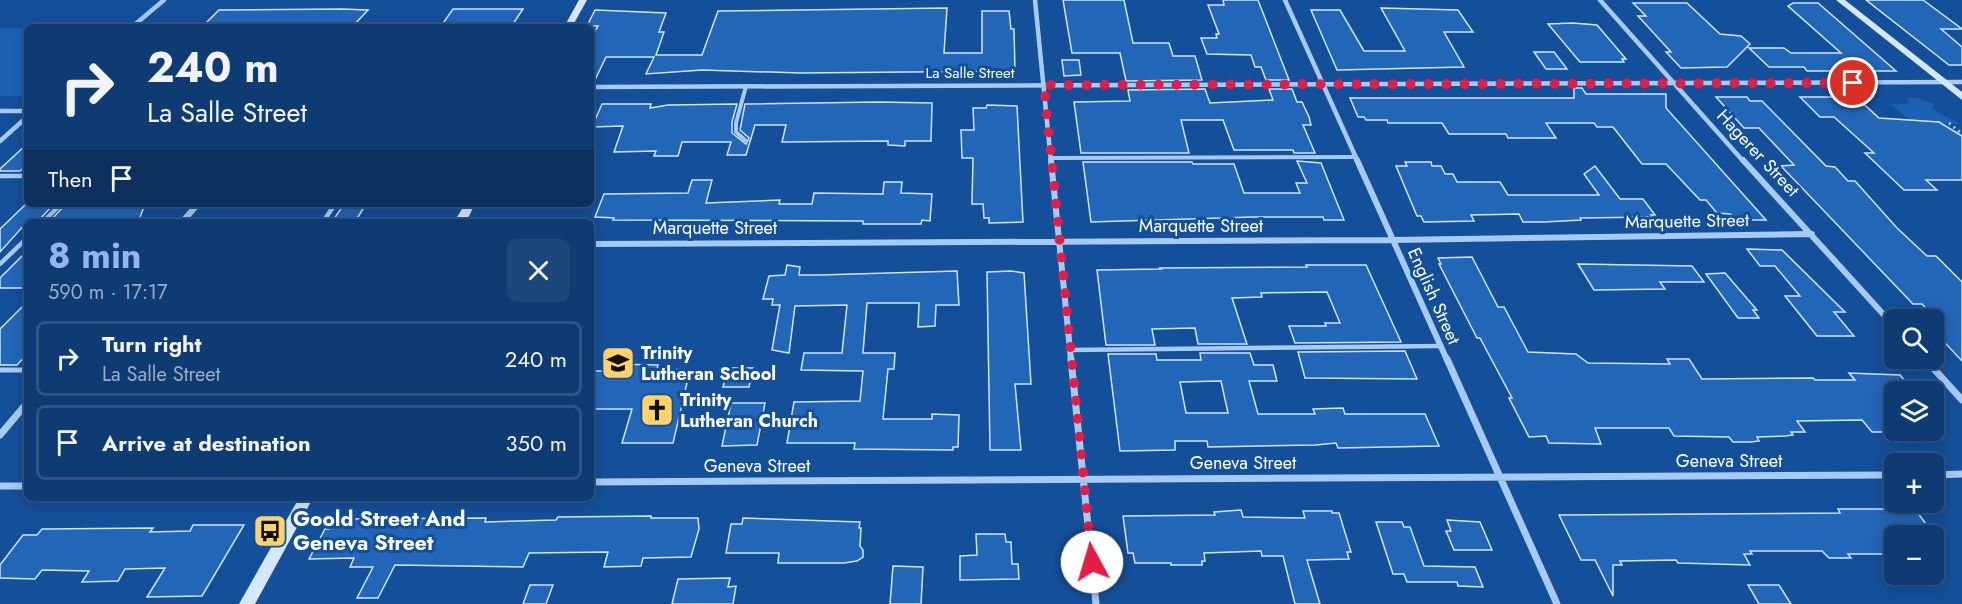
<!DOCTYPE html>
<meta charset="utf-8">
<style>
body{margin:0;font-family:Jost,sans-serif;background:#1d467b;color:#f1f3f6;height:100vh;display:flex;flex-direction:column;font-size:22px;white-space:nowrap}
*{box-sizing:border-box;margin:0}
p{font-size:20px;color:#9badc4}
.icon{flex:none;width:33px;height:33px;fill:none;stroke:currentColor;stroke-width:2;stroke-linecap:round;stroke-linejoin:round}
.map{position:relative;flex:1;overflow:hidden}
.drawer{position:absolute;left:24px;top:219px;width:570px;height:282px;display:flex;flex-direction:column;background:#0f3b73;border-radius:9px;box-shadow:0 3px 15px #0003,0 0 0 2px #2f5585}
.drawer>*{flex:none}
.banner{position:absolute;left:24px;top:24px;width:570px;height:183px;border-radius:9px;box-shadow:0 3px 15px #0003,0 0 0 2px #2f5585;background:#0f3b73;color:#f1f3f6;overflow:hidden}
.tools{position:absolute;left:1884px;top:309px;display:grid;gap:12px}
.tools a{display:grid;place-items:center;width:60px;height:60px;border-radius:9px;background:#0f3b73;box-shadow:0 3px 15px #0003,0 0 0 2px #2f5585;font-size:30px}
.pin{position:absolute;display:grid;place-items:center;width:51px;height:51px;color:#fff;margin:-26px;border:3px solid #fff;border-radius:50%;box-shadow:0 2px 6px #0007}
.me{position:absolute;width:66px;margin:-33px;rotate:354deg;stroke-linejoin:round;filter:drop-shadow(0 0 4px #0008)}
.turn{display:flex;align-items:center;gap:21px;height:126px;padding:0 24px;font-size:27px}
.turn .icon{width:78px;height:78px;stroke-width:2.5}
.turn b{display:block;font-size:42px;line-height:51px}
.then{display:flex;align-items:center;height:57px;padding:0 24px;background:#0003;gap:12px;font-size:22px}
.round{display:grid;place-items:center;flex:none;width:63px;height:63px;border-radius:9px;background:#1d467b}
.overview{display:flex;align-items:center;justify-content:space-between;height:102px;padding:0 24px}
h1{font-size:36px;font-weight:700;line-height:45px;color:#95b2f1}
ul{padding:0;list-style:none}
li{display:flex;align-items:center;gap:18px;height:75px;margin:0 12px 9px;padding:0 12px;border:3px solid #2f5585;border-radius:9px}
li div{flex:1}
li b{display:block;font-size:22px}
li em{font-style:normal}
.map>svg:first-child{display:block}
.green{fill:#1c61b3}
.building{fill:#2266b8;stroke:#cfe4fd;stroke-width:1.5;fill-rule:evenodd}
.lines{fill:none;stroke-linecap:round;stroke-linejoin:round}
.path{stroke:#a7caf3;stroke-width:3;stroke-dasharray:2 4;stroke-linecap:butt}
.lane-far2{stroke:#a7caf3;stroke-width:4}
.lane-far1{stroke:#a7caf3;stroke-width:4.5}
.lane{stroke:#a7caf3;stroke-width:5}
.street-far2{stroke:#a7caf3;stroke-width:4.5}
.street-far1{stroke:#a7caf3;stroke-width:6}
.street{stroke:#a7caf3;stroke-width:7}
.secondary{fill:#d6e7fc;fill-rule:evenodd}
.route{stroke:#e11d48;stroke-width:10;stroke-dasharray:0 18}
.labels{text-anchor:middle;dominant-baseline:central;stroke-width:6;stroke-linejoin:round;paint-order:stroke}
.far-street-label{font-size:15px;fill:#fff;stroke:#144f99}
.street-label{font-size:18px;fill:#fff;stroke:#144f99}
.poi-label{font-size:18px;font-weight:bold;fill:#fff;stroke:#144f99;text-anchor:start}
.near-poi-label{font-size:21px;font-weight:bold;fill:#fff;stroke:#144f99;text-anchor:start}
</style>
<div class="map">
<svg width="1962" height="604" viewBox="0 0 1962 604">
<rect width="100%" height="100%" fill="#144f99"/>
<path class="green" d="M0 28H27V96H0Z
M1906 98H1917L1934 104 1932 108C1943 117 1950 117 1959 124L1912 122 1891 104H1907L1909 101Z"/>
<path class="building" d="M1063 0H1124L1133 43H1169L1173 56H1195L1202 80 1126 81 1120 53H1072Z
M1223 0H1258L1289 80H1266L1261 67H1255L1251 55 1207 54 1201 38H1217L1216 34H1219L1208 5H1224Z
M1866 0H1923L1962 29H1941L1962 47V65H1949Z
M1633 3H1687L1720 34 1741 36 1750 44 1727 67 1681 68 1666 52H1671L1638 16H1646Z
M1793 3H1818L1896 71H1807L1804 67H1769L1749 48H1784L1791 53H1841L1788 6Z
M947 8 944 53H982V11H1009L1011 29H1014L1015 71 801 73 702 70 646 74 654 57H606L594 82H591V38L598 26H587L595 10 666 13 659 32H664L656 55H702L718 11Z
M1381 8 1458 10 1473 32H1444L1464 67 1337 70 1311 10H1340L1364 51H1405Z
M453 9H523L511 27 441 26Z
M219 10 341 9 368 10 354 25 203 26Z
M1573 23 1597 25 1626 59H1622L1624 62H1580L1548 24Z
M1534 52H1554L1567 69H1546Z
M1062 60H1079L1081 75 1064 76Z
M1574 88H1582L1586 94H1666V108L1766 220H1736L1730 214 1717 213 1706 200H1700L1666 164H1642L1613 127H1597L1594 123H1546L1556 138H1508L1506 134H1449L1442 123H1388L1387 120H1366L1364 117H1358L1350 98H1574Z
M1205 89 1210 103 1273 100 1269 89H1292L1297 102H1302L1309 117 1311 125H1303L1315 153H1294L1293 150H1234L1223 120H1181L1189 153H1081L1074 102 1130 101 1128 90Z
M1716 97H1747L1750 101H1762L1826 166 1835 167 1848 181H1855L1897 228 1927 256H1936L1962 282V361L1934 331V317L1922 304H1913L1781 166 1794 165 1759 128H1744Z
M1800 97H1856L1879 118 1939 122 1962 136V180H1926L1937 190H1904L1865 153H1874L1834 117H1820Z
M879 102 932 103 931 141H905V146L888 145V141L782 142 786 125H755L746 155H727L731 142H682L678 156H654L656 151 614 152 623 126 592 127 602 104H651L650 108 668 105 737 104 732 122V133L746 144 749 138 740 130 745 104Z
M987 105 1017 106 1023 222 989 223V218H984L983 204H972L973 158H962L961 130H974L973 108H986Z
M27 144V165L20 171H0V169Z
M1297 161 1321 163 1344 220H1324L1323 217H1254L1091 222 1083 162H1192L1193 164H1234L1244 193H1300L1296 183H1307Z
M1405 162H1431L1432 166H1441L1445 174H1453L1457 182H1500L1508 195H1599L1584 174 1595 166 1620 199H1643L1655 215H1651L1653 217 1580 218 1581 220 1544 222H1523L1519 214 1471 215 1474 221 1424 222 1421 216H1417L1396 166H1407Z
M692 180H712L706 203 780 200 779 204H812L814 193 883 194 884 182H902L901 193 932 194 930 221 922 220 921 224H863V221L613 220 614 218 595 217 604 194 688 193Z
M145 204 139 220H51L65 205Z
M344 204H366L355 222H332Z
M25 205H53L39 220 27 222 0 252V229Z
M1747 249 1782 250 1845 312H1834L1854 336H1817L1785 296H1800L1775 266H1760Z
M27 251V288H0V278Z
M1472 257 1498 307H1504L1528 352 1576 354 1588 363 1670 364 1667 359H1689L1702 379 1813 378 1815 380H1855L1849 373 1900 375 1914 392H1894V432H1872L1862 420 1797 421 1805 432H1791L1793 435 1785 436 1757 437 1759 441 1751 442H1733L1729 437 1674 436 1669 428H1595L1601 444 1549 443 1546 436 1529 437 1509 398H1512L1480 338H1477L1439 264H1441L1438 258Z
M1578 264 1692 266 1704 282H1660L1665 289 1594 290Z
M787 265 800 267 799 275H819L957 271 959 305H936L935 326 918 327 919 303H867L863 353H895L894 369H888L883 419H932V414L959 415 958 447H953V450L854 449 855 443H787L794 402 860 401 863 371 801 370 804 353H842L847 305 795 306 789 353 772 350 780 305H772L773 299H763L769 276 785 275Z
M1306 265H1366L1401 342 1295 343 1289 326H1326L1325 323H1340L1327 292 1261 293 1262 297 1232 298 1247 344H1198L1195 328 1152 329 1155 345H1106L1097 270 1161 269 1160 268 1307 267Z
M1011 271 1024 273 1031 384H1015L1021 450H990L987 272Z
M1725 273 1757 310H1753L1759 318H1738L1706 274Z
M27 302V354L17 365H0V329Z
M1405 351 1417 379 1305 378 1298 352Z
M1200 353H1250L1254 365H1273L1277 381H1249L1258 414H1315L1313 409 1343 408 1345 414H1425L1439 446 1338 448 1336 443 1316 445 1208 447 1207 441H1175V450L1120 451 1108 354H1156L1157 360H1201ZM1221 381 1228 413H1186L1180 382Z
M610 364 658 365 657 369 690 370 673 443H622L632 409H591V371H608Z
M728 368H753L749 387H723Z
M731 403H765L757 445 722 446Z
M1884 504H1911L1935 536H1894V554H1848L1851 558H1829L1822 551H1750L1752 554H1744L1750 565 1678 563 1676 560 1620 561 1622 565H1613V596L1595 560H1581L1559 515 1840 513 1838 509H1887Z
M1241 510 1243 517 1305 518 1303 511H1332V513H1339L1351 552H1347L1349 559 1307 560 1320 604H1295L1283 556H1262L1261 551 1204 553 1205 561H1202V565H1171V563H1135L1133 553H1128L1123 516 1215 515 1214 512Z
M651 516V518H698L699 529 691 557 643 558 641 566 604 567 608 552 529 553 523 567 395 565 378 598H357L373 567H350L354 558 309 559 325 529H329L335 519 486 518 485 522 556 520 558 517Z
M743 518 860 522 859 528H861L860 546 863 550V557L857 561 844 563H778L779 553H726L731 524H742Z
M1447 520 1480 522 1492 550H1454L1446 531H1451Z
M1376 522H1402L1404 527H1410L1424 566 1475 567 1483 587 1458 586 1457 582H1407L1404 574H1393Z
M193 525H244L202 596 147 597 165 568 125 569 118 581 82 582 89 571 42 570 35 579 0 578V565L23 535H37L42 529 153 528 150 532 190 531Z
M976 534H1005L1006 542H1011L1012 564H1018L1019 579 960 580V556L977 555Z
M893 566 923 567 921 604H890Z
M730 578 728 587 736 586 733 604H672L678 579Z
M530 585H553L546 604H523Z
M1748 585H1779L1791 604H1759Z"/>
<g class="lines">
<path class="path" d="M1949 123 1961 133"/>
<path class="lane-far2" d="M745 140 736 132V123L746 86
M1051 158 1355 157"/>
<path class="lane-far1" d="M0 176H27
M43 222 61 204
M323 222 335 204
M0 264 27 238
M1071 350 1440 346"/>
<path class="lane" d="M0 370H27"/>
<path class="street-far2" d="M1035 0 1051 162
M1285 0 1358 162
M1600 0 1744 162
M132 27 164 0
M591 87 1962 82
M0 111H27
M0 141 27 117"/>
<path class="street-far1" d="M1051 160 1071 360
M1357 160 1447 360
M1743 160 1894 326
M182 222 198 204
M591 244 1393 240 1812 234
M1924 358 1926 360"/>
<path class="street" d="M1071 359 1096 604
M1447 359 1557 604
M1925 359 1962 400
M0 435 27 403
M1934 475 1962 474
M591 482 1894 475
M0 486H27"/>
<path class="secondary" d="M579 0H587L572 27H564Z
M1836 0H1845L1962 92V100Z
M465 204H475L466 222H454Z
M299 498H313L255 604H239Z"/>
</g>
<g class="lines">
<path class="route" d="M1092 562 1044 85 1853 83"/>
</g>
<defs>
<symbol id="school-square" viewBox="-11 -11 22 22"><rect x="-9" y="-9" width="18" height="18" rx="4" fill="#ffd369" stroke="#144f99"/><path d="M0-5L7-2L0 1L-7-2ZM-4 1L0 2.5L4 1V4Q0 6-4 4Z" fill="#111"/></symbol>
<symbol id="church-square" viewBox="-11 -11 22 22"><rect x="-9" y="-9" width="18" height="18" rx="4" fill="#ffd369" stroke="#144f99"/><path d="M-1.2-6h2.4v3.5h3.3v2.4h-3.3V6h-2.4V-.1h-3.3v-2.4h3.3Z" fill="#111"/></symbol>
<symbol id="bus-square" viewBox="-11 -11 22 22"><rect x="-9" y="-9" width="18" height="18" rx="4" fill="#ffd369" stroke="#144f99"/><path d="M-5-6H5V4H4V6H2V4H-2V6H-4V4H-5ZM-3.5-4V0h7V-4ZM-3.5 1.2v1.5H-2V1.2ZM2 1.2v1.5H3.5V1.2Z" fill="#111"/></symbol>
</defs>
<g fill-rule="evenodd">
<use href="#school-square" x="599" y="344" width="38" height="38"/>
<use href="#church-square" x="638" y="391" width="38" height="38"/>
<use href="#bus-square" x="251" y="512" width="38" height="38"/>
</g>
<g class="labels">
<g class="far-street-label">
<text x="970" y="73">La Salle Street</text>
</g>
<g class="street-label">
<text transform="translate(1758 153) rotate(47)">Hagerer Street</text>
<text transform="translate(1687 221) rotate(-1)">Marquette Street</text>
<text x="1201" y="226">Marquette Street</text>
<text x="715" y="228">Marquette Street</text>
<text transform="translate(1434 296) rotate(66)">English Street</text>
<text x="1729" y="461">Geneva Street</text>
<text x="1243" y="463">Geneva Street</text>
<text x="757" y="466">Geneva Street</text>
</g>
<g class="poi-label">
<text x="641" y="353">Trinity<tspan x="641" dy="21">Lutheran School</tspan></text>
<text x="680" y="400">Trinity<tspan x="680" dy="21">Lutheran Church</tspan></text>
</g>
<g class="near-poi-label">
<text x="293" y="519">Goold Street And<tspan x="293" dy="24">Geneva Street</tspan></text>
</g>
</g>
</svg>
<div class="tools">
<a><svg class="icon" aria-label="search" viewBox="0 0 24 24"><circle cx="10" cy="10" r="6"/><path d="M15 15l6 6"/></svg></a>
<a><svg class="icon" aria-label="layers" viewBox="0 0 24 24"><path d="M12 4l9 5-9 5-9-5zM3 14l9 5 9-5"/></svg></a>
<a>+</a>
<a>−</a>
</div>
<div class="pin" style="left:1853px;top:83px;background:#d93025"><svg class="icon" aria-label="arrive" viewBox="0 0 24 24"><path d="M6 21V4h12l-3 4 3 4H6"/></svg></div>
<svg class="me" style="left:1092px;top:562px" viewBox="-20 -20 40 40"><circle r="19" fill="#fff"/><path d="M0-13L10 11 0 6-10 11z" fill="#e11d48"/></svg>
<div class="banner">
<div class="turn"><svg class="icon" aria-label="right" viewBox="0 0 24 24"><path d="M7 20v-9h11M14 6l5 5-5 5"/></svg><div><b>240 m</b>La Salle Street</div></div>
<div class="then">Then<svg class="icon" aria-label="arrive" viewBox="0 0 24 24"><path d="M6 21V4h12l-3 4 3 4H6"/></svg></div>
</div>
<section class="drawer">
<div class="overview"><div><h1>8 min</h1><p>590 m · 17:17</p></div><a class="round"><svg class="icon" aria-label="close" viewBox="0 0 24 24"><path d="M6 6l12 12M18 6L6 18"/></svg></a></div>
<ul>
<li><svg class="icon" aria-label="right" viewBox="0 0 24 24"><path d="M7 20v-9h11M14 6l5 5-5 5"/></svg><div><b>Turn right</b><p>La Salle Street</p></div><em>240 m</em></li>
<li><svg class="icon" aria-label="arrive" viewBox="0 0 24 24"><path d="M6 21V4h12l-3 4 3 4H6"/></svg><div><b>Arrive at destination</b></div><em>350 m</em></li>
</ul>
</section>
</div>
